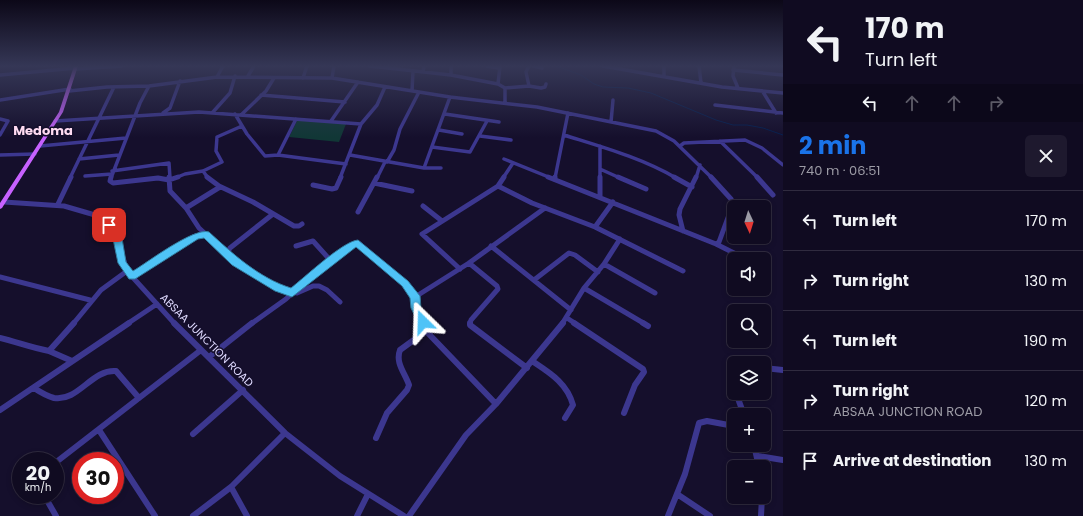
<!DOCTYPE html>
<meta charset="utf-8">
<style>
body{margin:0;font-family:Poppins,sans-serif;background:#1e192e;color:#f1f3f6;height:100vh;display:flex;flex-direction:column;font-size:15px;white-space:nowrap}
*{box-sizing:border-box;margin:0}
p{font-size:13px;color:#9c9ba5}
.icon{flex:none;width:22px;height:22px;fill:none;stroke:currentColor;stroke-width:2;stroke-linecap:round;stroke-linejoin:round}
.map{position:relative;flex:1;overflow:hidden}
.side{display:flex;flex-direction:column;background:#100b21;width:300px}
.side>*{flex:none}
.top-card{background:#100b21;color:#f1f3f6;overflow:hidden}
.needle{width:26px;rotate:176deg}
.fabs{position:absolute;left:727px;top:200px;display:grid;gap:8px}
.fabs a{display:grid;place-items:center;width:44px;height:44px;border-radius:6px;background:#100b21;box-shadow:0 2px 6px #0003,0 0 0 1px #302b3f;font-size:20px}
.speed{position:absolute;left:12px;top:452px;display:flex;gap:8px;font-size:20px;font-weight:700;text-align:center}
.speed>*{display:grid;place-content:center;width:52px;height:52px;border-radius:50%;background:#100b21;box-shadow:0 2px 6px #0003,0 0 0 1px #302b3f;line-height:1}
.speed small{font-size:10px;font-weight:400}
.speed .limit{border:6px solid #d22;background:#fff;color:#111}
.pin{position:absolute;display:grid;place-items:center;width:34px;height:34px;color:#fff;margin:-17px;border-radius:8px;box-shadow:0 2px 6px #0006}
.me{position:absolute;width:44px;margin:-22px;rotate:338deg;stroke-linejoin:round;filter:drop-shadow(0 0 3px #0008)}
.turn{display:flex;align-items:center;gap:14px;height:84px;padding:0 16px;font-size:18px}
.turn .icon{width:52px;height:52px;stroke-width:2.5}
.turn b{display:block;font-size:28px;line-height:34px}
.lanes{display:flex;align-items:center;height:38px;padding:0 16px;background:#0003;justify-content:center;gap:20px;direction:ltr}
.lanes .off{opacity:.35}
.round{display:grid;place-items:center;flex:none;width:42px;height:42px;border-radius:6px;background:#1e192e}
.headline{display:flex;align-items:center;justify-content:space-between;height:68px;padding:0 16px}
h1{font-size:24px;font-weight:700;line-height:30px;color:#1a73e8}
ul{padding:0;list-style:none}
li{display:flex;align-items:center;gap:12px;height:60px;padding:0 16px;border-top:1px solid #302b3f}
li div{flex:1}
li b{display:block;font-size:15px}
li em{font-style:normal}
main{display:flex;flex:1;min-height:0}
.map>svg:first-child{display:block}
.green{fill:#113736}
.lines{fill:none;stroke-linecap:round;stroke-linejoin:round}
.stream{stroke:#061f4e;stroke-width:1}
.minor-far2{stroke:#3c378f;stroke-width:3.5}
.minor-far1{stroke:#3c378f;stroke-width:5}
.minor{stroke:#3c378f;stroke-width:6}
.major{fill:#c761ff;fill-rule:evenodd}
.route{fill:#4fc3f7;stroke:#337fa1}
.labels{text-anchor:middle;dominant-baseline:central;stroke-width:3;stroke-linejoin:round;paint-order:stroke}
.street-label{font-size:11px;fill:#dfdaff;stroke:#150f2c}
.far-district-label{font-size:13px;font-weight:bold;fill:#ffdcf2;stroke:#150f2c}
</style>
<main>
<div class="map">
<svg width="783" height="516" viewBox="0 0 783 516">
<rect width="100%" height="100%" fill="#150f2c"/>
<path class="green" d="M298 119 346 124 339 142 289 137Z"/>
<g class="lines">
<path class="stream" d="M556 66 581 75 594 84 603 87 628 88 651 93 716 120 733 125H747L763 128 783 135"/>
<path class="minor-far2" d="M370 66 451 75 498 84 505 88V103
M451 66V75
M487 66 499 68
M534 66 542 68
M603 66 722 87 783 93
M664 66V77
M699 66 701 83
M734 66 733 76 738 88
M76 69 121 66
M733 70 783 75
M423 72 424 66
M0 75 76 68
M248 76 254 66
M217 77 223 66
M303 78 307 66
M332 78 334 66
M498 84 500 66
M529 86 541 88 545 87 546 84
M505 88 529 86 526 72 529 66
M69 91 107 87 149 86 217 77 332 78 450 97 537 107 656 131 674 141 712 178
M412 91 413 71
M763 92 776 113
M261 95 345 102
M0 100 70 89
M715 105 783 113
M213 112 230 93 235 76
M163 113 170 108 180 81
M235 114 247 134 265 156 278 155 346 164
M445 114 499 122
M241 115 266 91 274 78
M0 119 8 121 0 135
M55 121 199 112 361 124
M331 121 358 82
M611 122 613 100
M439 130 462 134
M564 135C602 147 642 158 676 178
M480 136 511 140
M720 141 758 178
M40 146 126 138
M600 146V178
M680 146 684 143 745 140 762 148 783 165
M432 147 470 152 487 121
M0 155 35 154
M278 155 296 119
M350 155 424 168H441
M79 159 119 155
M504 159 551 178
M387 162 394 150 400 129 419 92
M424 168 450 97
M600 169 620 178
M112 171 169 163 170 178
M203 171 208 178
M85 176 112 174
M70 178 114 87
M111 178 140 103 149 86
M175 178 185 174 203 171 222 162 216 151 217 137 242 126
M340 178 361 124 377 105 385 87
M377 178 385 162
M503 178 513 163
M555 178 568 113
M696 178 700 165"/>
<path class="minor-far1" d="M111 177 110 181 113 183 158 178 169 180 178 177
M169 177 170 191 186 208 199 228 236 262 283 290 297 293 313 286H319L327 290 340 302
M207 177 219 186 253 202 294 226H299L302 224
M548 177 716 244 719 242 733 204 731 199 711 177
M600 177V197
M618 177 646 189
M674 177 692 187
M757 177 773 195
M555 179V177
M374 183 412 191
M313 185 332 189 336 188 341 177
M498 186 532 203 595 227 683 271
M4 202 64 206 95 215 107 223 117 238 127 271 175 324
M58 204 71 177
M423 206 442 221
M186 208 220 187
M358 212 377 177
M595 227 613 202
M683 231 679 215 680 209 696 177
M716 244 746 259
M296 246 313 241 331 261
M491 246 571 310
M226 255 230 248 273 214
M469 263 497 286 498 289 471 320 470 324
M604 264 655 293
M460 269 422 234 498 186 504 177
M0 277 90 300
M132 277 195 236 206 235
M534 280 569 253 575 255 598 272
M584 288 645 324
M415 297 469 263 545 208
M567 318 576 324
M73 324 101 290 127 271
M127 324 157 304
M251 324 286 299 303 283 355 243H358L405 283 415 297 416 308 423 324
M562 324 584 288 604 264 620 239"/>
<path class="minor" d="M174 323 285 433 340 476 404 516
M423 323 426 331 496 404
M470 323V325L527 368
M574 323 643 369 644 372 635 385 624 413
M643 323 648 326
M0 338C17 342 32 348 49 351
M209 357 252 323
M72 361 49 351 74 323
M532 361C550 373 567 383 573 405L565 418
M764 368 783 370
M734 369 730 374 734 387
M34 388C40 392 47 396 54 398 78 402 92 369 116 371L139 398
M736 393 744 415
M0 410 129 323
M99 430 155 516
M193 434 243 390
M376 438 387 413 407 390 409 385C405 373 395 363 400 350L426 331
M754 445 759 467
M758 456 783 460
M55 463 201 350
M231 487 247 516
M677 494 710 516
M44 495 56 516
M193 516 231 487 285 433
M357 516 368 494
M409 516 466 435 496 404 563 323
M668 516 685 474 699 423 707 421 734 426
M761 516 762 497"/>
<path class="major" d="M74 66H78L63 112 2 208 0 209V203L59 112Z"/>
</g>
<linearGradient id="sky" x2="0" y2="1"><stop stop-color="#0c0818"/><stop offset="0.48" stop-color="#353756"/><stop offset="1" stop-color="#353756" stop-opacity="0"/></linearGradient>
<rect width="783" height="138" fill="url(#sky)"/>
<path class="route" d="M109 222 112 223 122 238 126 262 133 271C148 262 194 227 209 232 233 254 259 278 291 288 304 278 343 241 358 240L408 281 420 296 421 308 428 322 426 325 423 326 419 325 411 308 410 298 402 286 356 247 292 297 275 291 232 265 204 238 198 239 135 279H129L118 263 113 239 105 225Z"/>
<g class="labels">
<g class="street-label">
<text transform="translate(207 340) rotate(45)">ABSAA JUNCTION ROAD</text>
</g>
<g class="far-district-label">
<text x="43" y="130">Medoma</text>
</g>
</g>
</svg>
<div class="fabs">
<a><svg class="needle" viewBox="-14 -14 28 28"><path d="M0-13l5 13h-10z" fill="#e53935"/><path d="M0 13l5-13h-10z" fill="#9c9ba5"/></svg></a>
<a><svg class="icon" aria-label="sound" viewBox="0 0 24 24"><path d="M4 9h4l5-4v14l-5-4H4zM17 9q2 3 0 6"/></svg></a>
<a><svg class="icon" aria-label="search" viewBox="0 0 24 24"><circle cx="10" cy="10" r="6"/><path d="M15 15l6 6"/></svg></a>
<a><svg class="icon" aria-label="layers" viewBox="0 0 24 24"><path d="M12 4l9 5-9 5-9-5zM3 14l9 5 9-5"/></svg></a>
<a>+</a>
<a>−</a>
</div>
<div class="speed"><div>20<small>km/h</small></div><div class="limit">30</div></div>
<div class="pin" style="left:109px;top:225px;background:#d93025"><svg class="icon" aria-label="arrive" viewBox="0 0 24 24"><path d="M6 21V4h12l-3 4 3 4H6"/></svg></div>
<svg class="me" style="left:423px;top:322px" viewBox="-20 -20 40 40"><path d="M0-17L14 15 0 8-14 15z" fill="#4fc3f7" stroke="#fff" stroke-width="4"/></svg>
</div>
<section class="side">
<div class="top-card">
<div class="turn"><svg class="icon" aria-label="left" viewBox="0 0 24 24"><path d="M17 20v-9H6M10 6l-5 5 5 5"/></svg><div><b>170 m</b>Turn left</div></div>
<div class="lanes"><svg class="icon" aria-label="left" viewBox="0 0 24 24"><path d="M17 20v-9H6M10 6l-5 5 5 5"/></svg><svg class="icon off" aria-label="ahead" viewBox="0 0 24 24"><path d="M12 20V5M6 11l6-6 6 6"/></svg><svg class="icon off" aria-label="ahead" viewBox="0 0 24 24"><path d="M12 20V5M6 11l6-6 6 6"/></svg><svg class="icon off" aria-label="right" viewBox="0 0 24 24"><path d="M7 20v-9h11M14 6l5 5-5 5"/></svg></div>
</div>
<div class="headline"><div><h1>2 min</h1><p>740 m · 06:51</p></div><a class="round"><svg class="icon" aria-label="close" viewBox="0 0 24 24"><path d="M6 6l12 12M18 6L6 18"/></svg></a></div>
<ul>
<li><svg class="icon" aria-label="left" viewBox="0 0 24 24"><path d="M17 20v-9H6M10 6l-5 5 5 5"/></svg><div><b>Turn left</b></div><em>170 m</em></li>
<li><svg class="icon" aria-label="right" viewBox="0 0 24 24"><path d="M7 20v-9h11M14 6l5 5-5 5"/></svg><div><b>Turn right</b></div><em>130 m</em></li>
<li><svg class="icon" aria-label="left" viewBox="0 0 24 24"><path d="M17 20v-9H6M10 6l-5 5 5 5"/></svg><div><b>Turn left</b></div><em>190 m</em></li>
<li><svg class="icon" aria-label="right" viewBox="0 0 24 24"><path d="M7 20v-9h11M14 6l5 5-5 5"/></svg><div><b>Turn right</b><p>ABSAA JUNCTION ROAD</p></div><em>120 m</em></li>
<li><svg class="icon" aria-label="arrive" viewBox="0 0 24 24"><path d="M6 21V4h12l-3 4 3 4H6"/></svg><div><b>Arrive at destination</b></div><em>130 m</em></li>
</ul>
</section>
</main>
